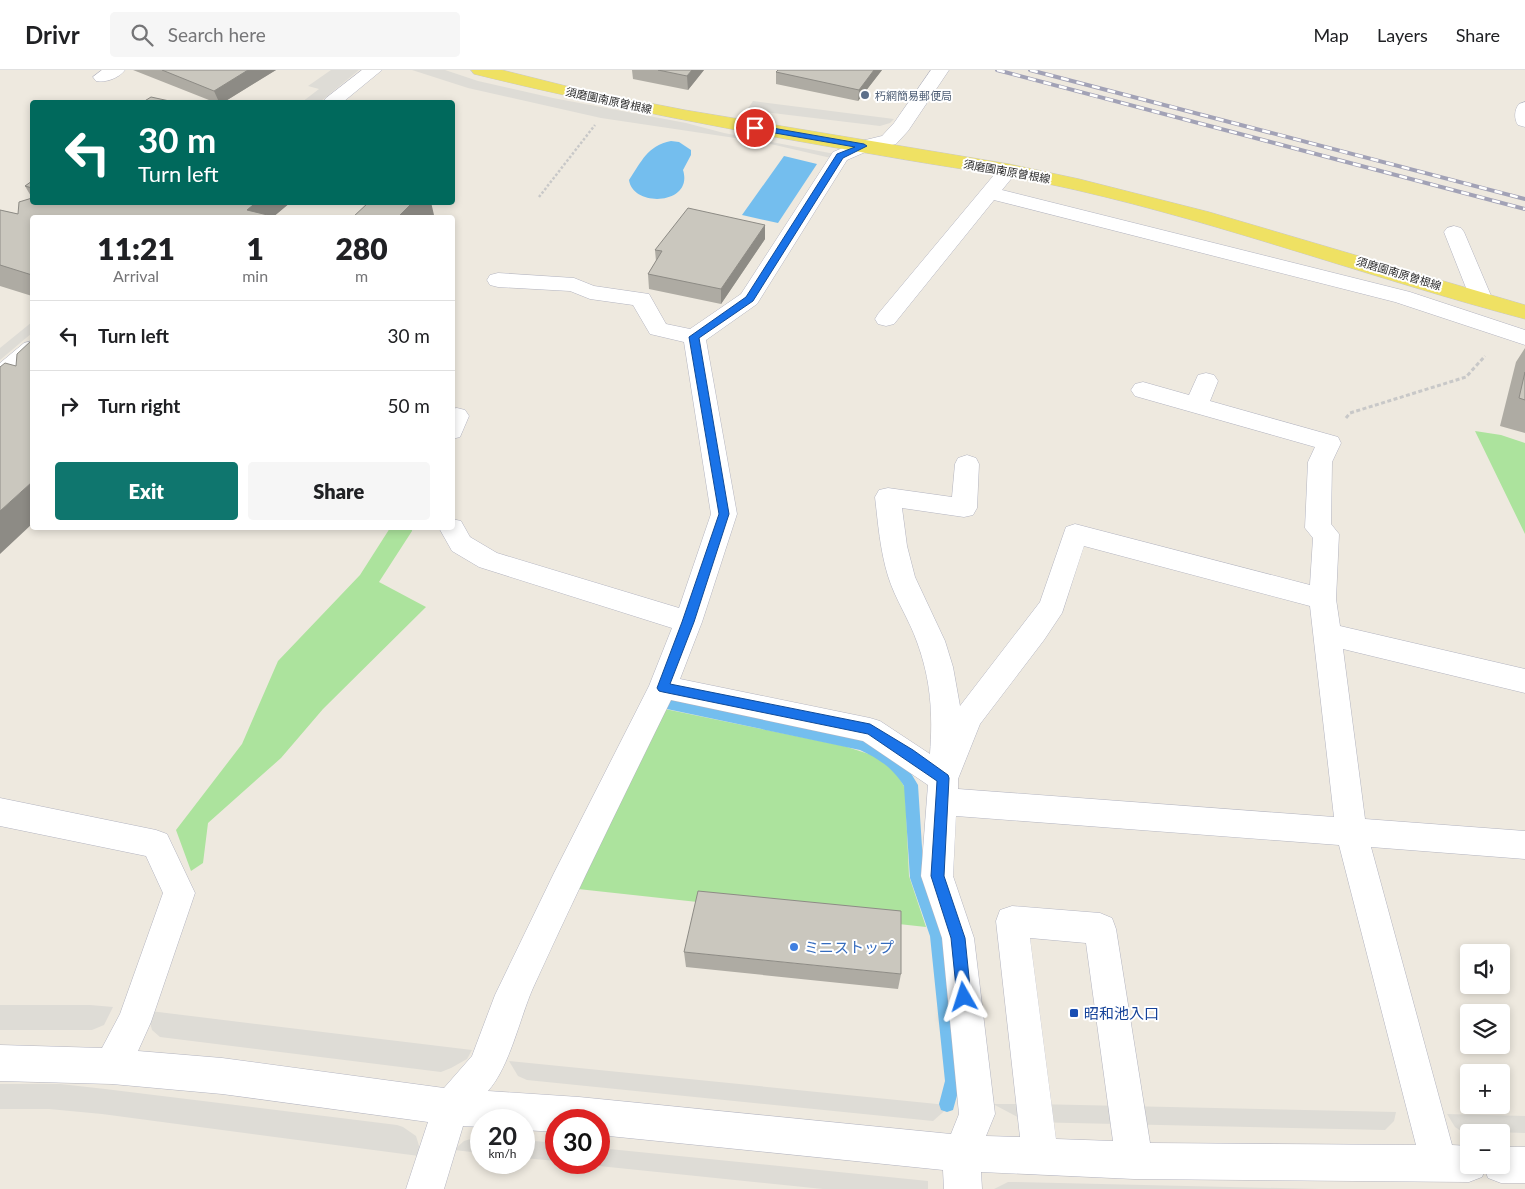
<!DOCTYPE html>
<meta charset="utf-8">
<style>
body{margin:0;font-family:Lato,"Noto Sans JP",sans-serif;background:#f6f6f6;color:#202124;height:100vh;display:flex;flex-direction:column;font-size:19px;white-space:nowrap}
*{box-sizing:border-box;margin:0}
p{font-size:16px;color:#757577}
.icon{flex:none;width:28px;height:28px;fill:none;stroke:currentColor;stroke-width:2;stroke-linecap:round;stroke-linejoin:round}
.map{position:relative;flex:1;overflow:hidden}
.sheet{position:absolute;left:30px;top:145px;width:425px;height:315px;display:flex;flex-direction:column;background:#fff;border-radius:5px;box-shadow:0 2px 8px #0003}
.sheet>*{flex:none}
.banner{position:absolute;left:30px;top:30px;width:425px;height:105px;border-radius:5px;box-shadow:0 2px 8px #0003;background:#00695c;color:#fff;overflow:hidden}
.buttons{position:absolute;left:1460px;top:874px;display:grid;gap:10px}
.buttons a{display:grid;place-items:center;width:50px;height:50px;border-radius:5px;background:#fff;box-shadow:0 2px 8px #0003;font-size:25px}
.speed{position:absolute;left:470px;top:1039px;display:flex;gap:10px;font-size:25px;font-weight:700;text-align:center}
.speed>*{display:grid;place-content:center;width:65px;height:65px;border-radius:50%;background:#fff;box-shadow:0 2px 8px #0003;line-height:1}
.speed small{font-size:12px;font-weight:400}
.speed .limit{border:8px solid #d22;background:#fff;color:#111}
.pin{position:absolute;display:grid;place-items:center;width:42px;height:42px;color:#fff;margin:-21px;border:2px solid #fff;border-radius:50%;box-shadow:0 1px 5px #0007}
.me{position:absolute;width:55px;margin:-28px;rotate:354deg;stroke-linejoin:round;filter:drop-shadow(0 0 4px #0008)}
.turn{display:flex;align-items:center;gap:18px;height:105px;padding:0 25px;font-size:22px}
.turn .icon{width:65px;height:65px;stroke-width:2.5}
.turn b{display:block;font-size:35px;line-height:42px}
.eta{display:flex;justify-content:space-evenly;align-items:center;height:85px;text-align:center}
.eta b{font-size:30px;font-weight:800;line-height:35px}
.primary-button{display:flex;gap:10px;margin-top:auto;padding:10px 25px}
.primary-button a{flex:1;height:58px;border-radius:5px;background:#0f766e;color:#fff;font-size:20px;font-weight:800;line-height:58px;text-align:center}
.primary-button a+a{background:#f6f6f6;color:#202124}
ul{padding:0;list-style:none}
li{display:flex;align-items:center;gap:15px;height:70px;padding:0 25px;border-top:1px solid #e0e0e0}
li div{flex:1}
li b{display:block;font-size:19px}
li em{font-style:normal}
header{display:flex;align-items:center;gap:30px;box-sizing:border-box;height:70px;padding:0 25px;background:#fff;border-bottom:1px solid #e0e0e0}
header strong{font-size:24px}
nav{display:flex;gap:28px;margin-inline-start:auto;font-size:18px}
.search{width:350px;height:45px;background:#f6f6f6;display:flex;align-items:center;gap:12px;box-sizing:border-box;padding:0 18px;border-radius:5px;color:#757577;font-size:19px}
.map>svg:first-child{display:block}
.green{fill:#ace39d}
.plaza{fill:#dedcd6}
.water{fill:#74beee}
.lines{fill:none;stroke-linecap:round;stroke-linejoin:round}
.stream{fill:#74beee;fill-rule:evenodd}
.minor-casing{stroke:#b3b4c0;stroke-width:1}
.major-casing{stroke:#c8c8c8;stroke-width:1}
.path-far1{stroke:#c8c8c8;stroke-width:2.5;stroke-dasharray:2.5 2;stroke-linecap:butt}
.path{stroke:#c8c8c8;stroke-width:3;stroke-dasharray:4 2.5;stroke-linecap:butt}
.minor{fill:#fff;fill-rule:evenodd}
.major{fill:#efe163;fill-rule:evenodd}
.rail-casing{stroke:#a2a2b6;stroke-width:4}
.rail{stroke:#fff;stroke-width:2.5;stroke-dasharray:8;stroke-linecap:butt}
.wall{fill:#aeaba3}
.shaded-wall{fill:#8d8b85}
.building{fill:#cac7be;stroke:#8d8b85}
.route{fill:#1a73e8;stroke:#114b97}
.service-dot{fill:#5c6f8a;stroke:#fff;stroke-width:2}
.shop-dot{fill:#3f7fe0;stroke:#fff;stroke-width:2}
.transit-dot{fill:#1a4fb4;stroke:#fff;stroke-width:2}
.labels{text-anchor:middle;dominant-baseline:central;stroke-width:4;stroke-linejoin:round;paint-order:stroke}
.far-service-label{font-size:11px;fill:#4e5e75;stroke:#fff;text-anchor:start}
.far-street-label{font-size:11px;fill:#2d2d2d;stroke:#fff}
.near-shop-label{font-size:15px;fill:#366cbe;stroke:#fff;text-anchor:start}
.near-transit-label{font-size:15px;fill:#164399;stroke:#fff;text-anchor:start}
</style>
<header>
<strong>Drivr</strong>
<div class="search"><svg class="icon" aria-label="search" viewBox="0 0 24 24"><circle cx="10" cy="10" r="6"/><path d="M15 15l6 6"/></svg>Search here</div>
<nav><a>Map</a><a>Layers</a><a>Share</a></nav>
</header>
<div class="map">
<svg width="1525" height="1119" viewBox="0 0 1525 1119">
<rect width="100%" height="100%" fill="#eee9df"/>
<path class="green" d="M1475 361 1501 365 1525 373V464Z
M390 458H412V461L379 512 426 537 323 639 281 688 208 753 203 793 191 801 176 760 242 674 278 591 360 505Z
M665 639 844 676 875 686 894 699 905 718 909 806 926 857 578 819Z"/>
<path class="plaza" d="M331 0H359L320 32H302L319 19 308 16Z
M412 0H445L478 11 553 28 686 53 724 63 835 84 831 88 762 72 601 48 468 18Z
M753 31 894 49 890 53 880 56 747 40Z
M32 252V263L0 290V278Z
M0 935H90L113 937 104 955 92 960H0Z
M150 941 273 956 472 980 467 989 451 998 441 1002 160 967 152 960 149 949Z
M509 991 937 1034 950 1036 933 1051 527 1010 518 1006Z
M0 1014H60L105 1019 397 1055 403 1057 416 1066 420 1079 419 1086 102 1044 49 1039H0Z
M993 1034H1034L1396 1042 1394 1051 1385 1060 1027 1052Z
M1447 1044 1525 1046V1063L1461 1061 1455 1057Z
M481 1066V1083L454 1080 464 1071Z
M524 1070 556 1073V1091L524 1088Z
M599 1078 928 1111V1119H823L570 1093 599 1092Z
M1008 1112H1016L1319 1119H994Z"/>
<path class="water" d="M671 71 679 72 691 80V85L683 100C694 135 633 138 629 110 642 91 647 76 671 71Z
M784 86 817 94 778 153 742 145Z"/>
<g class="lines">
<path class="stream" d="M672 630 862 669 890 682 906 695 918 715 924 808 944 866 961 1011 953 1040 947 1042 941 1040 939 1034 945 1011 930 866 910 808 904 716C893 698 879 689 860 680L667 639 665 635 667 631Z"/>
<defs>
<path id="minor" d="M102 0H125C119 8 106 13 96 11L93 7Z
M362 0H382L343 32H323L326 28Z
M931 0H949L908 61 896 74 870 80 847 90 757 234 706 270 737 444 702 552 680 609 870 648 880 651 930 684C933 644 931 610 917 572 909 549 895 529 888 506 880 480 878 453 875 427L879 420 888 418 952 427 955 394 958 388 967 385 976 388 979 394 977 438 973 445 964 447 902 438 907 476 915 507 945 571 953 597 960 636 1040 532 1066 457 1075 454 1310 515 1313 468 1305 458 1308 392 1315 377 1135 326 1131 320 1135 314 1143 312 1189 325 1198 305 1206 303 1214 305 1218 311 1210 331 1338 367 1341 373 1332 392 1331 454 1339 464 1336 529 1340 556 1525 599V623L1343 579 1365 749 1525 761V789L1371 777 1452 1075 1469 1076V1095H1501V1077H1525V1113H1501L1488 1108 1485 1100 1482 1107 1469 1112 1134 1109 981 1102 982 1119H944L943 1100 599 1065V1050H556V1062L524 1060V1050H481V1057L463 1056 444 1119H406L428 1052 222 1024 112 1014 0 1011V975L102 978 120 944 163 823 146 786 0 756V728L156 760 167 764 195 823 151 952 138 981 222 988 444 1018 472 986 495 925 554 803 649 616 672 558 479 497 452 481 439 458H452V449L461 451 470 467 497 483 679 538 711 444 684 272 650 264 633 235 590 229 570 221 498 217 490 215 487 210 490 205 498 203 574 208 594 216 649 224 666 254 690 259 741 224 833 82 857 72 882 66 894 53ZM1084 476 1310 536 1334 747 958 719V709L980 654 1044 570 1062 543ZM671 630 863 671 928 715 921 806 942 868 959 1044 951 1064 579 1027 488 1021C510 996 519 950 533 918 577 821 624 726 671 630ZM956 746 1339 775 1416 1075 1150 1073 1116 859 1112 848 1100 843 1012 836 1000 840 996 851 1020 1067 986 1066 995 1044 974 868 953 806ZM1030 868 1086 873 1113 1071 1056 1069Z
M1525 32V57L1518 55C1514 49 1514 40 1519 34Z
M1001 103 1008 105 1011 109 1002 120 1410 222 1525 260V275L1395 232 994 130 894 254 886 256 878 254 875 249 878 244 994 105Z
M1454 156 1461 158 1464 162 1492 228 1489 233 1481 235 1473 233 1470 228 1444 162 1447 158Z
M32 271V290L8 310 0 313V293L24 273Z
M457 338 465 340 469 346 460 367 452 369V339Z"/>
<path id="major" d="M471 0H502L582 20 685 40 1009 94 1079 109 1209 142 1525 235V249C1374 209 1228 155 1076 120 1011 105 944 97 878 85 742 62 608 37 474 4Z"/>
</defs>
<use href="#minor" class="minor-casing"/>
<use href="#major" class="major-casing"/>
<path class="path-far1" d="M539 127 595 55"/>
<path class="path" d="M1346 348 1350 343 1466 307 1485 286"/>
<use href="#minor" class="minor"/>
<use href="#major" class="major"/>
<defs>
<path id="rail" d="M997 0 1525 139
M1030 0 1525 129"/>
</defs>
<use href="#rail" class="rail-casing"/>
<use href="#rail" class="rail"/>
</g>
<path class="wall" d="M133 0H276L224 32H214Z
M632 0H704L688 20 633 9Z
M882 0 858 31 776 14V2Z
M32 111V132H291L274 146 32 148V226L0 216V140L18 144 32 128 25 116Z
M765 155V169L721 234 649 219 648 204 656 191 655 180Z
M1525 278V363L1500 356 1516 292Z
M684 882 901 904 898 919 686 897Z"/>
<path class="shaded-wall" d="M248 0H276L224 32H219L214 21Z
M692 0H704L688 20 687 6Z
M874 0H882L858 31 859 20Z
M248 132H291L272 148 247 140Z
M413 132H431L434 145 432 148H397Z
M765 155V169L721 234V219Z
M32 412V454L0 484V441Z"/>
<path class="building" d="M162 0H248L214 21Z
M658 0H692L687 6Z
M778 0H874L859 20 776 2Z
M151 27 174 32H143Z
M32 111V118L25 116Z
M32 128V132H248L247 133 253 135 247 140 280 148H32V205L0 195V140L18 144 19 132Z
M369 132H413L397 148H352Z
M688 138 765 155 721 219 648 204 662 181 655 180Z
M32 270V412L0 441V297L5 293 16 296 17 284Z
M1525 302V330L1519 328Z
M698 821 901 841V904L684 882Z"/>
<path class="route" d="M755 55 864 74 867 76 843 88 753 231 699 268 729 444 694 552 670 614 870 654 913 680 948 705 949 708 944 806 965 868 971 927 969 932 964 934 959 932 957 927 951 868 931 806 937 711 868 664 663 622 659 621 657 618 682 552 719 444 689 267 746 227 837 84 855 77 752 59 751 58Z"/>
<circle class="service-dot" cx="865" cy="25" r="5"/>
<circle class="shop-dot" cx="794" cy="877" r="5"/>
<rect class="transit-dot" x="1069" y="938" width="10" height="10" rx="2.5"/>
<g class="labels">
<g class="far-service-label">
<text x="875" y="25">朽網簡易郵便局</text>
</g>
<g class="far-street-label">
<text transform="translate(609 30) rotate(12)">須磨園南原曽根線</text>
<text transform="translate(1007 101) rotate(10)">須磨園南原曽根線</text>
<text transform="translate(1399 203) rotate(17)">須磨園南原曽根線</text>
</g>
<g class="near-shop-label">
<text x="804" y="877">ミニストップ</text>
</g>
<g class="near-transit-label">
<text x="1084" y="943">昭和池入口</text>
</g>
</g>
</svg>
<div class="buttons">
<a><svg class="icon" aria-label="sound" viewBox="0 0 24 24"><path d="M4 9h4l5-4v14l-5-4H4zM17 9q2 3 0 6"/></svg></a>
<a><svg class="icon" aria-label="layers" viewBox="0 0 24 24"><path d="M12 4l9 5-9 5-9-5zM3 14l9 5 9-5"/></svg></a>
<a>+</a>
<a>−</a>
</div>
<div class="speed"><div>20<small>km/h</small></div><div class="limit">30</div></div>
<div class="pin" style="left:755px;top:58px;background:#d93025"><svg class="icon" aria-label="arrive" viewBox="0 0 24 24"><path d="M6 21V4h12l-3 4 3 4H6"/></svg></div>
<svg class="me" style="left:964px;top:927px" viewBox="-20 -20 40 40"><path d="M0-17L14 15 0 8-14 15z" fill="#1a73e8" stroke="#fff" stroke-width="4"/></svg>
<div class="banner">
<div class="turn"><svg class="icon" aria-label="left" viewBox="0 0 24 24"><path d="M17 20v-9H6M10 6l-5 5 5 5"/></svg><div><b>30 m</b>Turn left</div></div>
</div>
<section class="sheet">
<div class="eta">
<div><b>11:21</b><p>Arrival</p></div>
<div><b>1</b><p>min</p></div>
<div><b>280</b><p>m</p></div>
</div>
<ul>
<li><svg class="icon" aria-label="left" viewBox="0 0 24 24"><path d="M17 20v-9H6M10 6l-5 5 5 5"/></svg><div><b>Turn left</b></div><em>30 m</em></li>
<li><svg class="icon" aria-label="right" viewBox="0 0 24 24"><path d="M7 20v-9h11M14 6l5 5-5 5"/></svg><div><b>Turn right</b></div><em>50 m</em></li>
</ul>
<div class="primary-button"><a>Exit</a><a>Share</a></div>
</section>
</div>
